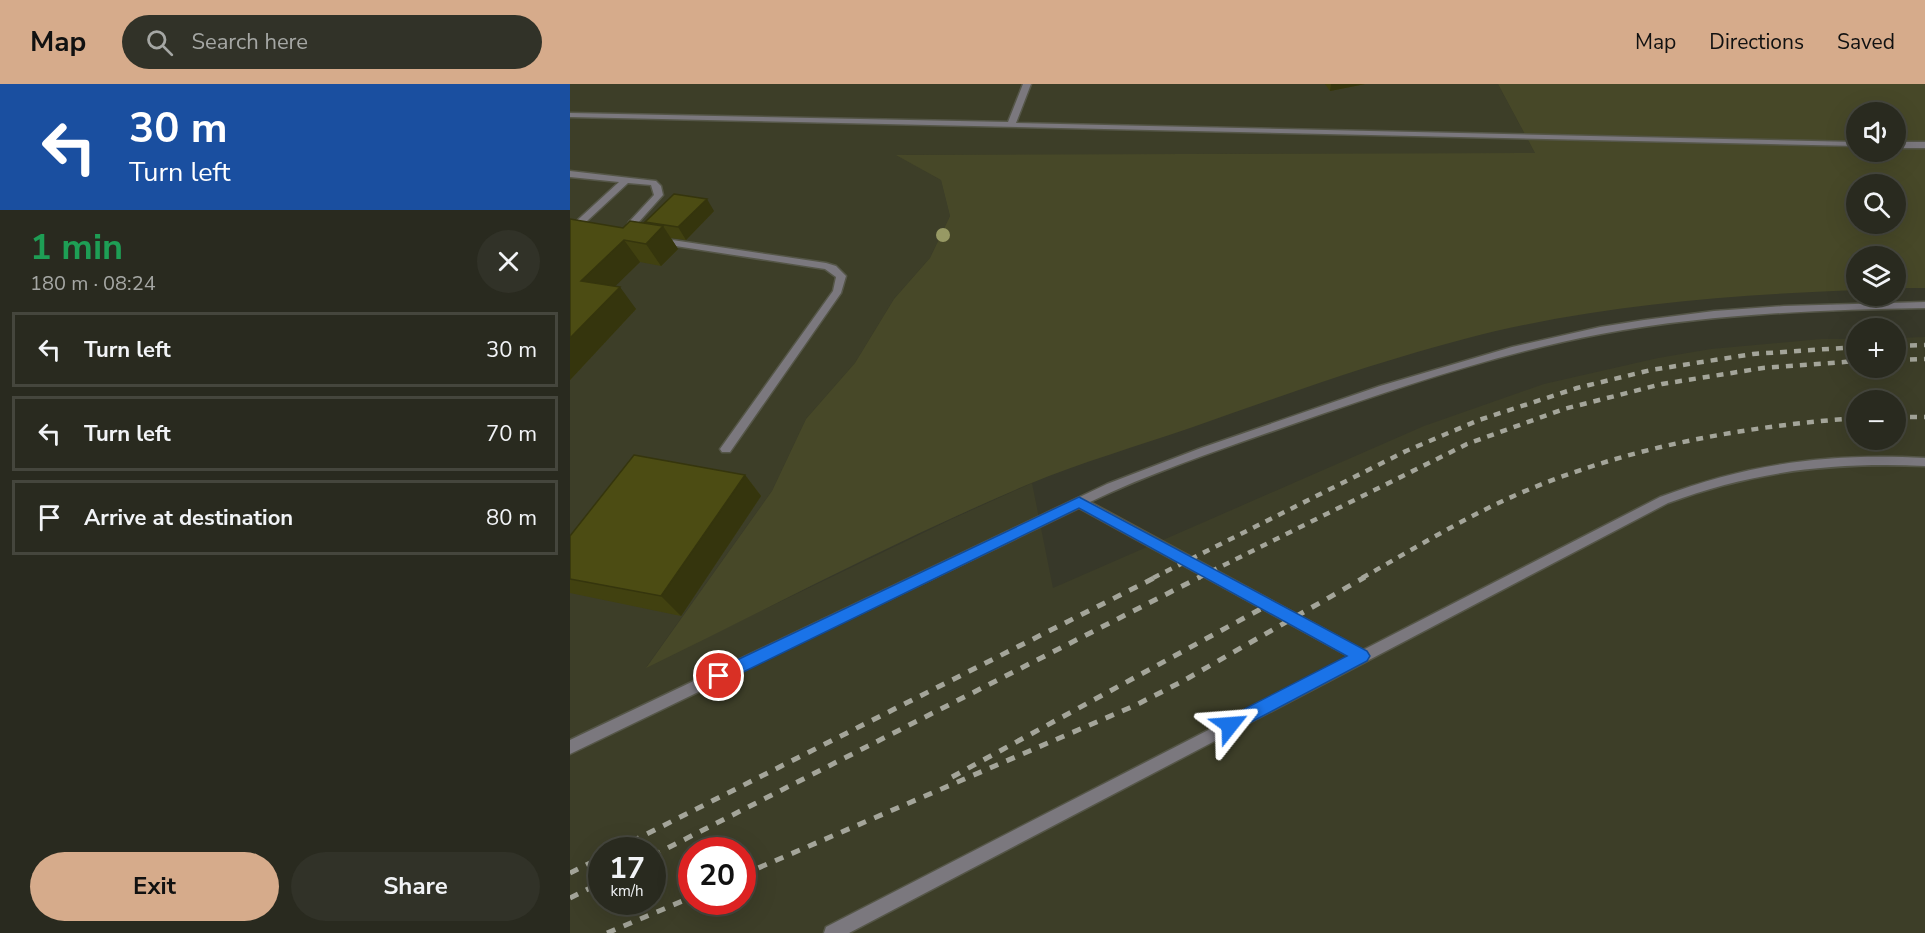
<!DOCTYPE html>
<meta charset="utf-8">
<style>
body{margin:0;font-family:"Nunito Sans",sans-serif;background:#313228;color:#f1f3f6;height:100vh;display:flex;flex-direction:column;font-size:22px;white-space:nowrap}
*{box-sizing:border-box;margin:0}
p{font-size:20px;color:#a5a7a4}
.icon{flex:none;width:33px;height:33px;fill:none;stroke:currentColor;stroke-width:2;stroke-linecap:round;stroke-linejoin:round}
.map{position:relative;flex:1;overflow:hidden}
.panel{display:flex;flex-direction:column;background:#292a1f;width:570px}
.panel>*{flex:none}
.hud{background:#1a4fa0;color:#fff;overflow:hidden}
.buttons{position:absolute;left:1276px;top:18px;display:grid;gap:12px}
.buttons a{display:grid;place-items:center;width:60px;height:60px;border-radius:50%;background:#292a1f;box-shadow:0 6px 24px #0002,0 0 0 2px #45463d;font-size:30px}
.speed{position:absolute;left:18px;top:753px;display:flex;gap:12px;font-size:30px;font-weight:700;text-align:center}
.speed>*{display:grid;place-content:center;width:78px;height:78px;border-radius:50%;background:#292a1f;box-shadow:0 6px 24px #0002,0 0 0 2px #45463d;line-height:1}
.speed small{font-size:15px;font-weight:400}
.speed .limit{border:9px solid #d22;background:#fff;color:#111}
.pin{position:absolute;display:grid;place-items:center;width:51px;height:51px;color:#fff;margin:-26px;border:3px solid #fff;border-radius:50%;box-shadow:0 2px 6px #0007}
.me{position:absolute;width:66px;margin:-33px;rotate:62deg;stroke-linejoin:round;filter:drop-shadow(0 0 4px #0008)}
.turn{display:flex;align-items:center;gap:21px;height:126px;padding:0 30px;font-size:27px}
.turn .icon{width:78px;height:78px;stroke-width:2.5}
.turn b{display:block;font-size:42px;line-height:51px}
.round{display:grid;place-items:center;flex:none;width:63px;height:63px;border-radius:32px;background:#313228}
.head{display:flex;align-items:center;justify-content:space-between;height:102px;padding:0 30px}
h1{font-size:36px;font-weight:700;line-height:45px;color:#1e9e55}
.cta{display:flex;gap:12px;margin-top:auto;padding:12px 30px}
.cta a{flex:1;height:69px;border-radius:36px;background:#d6ab8b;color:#111;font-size:24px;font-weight:700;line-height:69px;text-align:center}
.cta a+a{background:#313228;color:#f1f3f6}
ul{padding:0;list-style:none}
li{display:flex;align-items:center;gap:18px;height:75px;margin:0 12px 9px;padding:0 18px;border:3px solid #45463d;border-radius:0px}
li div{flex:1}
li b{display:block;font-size:22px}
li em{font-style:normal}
header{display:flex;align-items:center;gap:36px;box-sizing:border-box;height:84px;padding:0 30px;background:#d6ab8b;color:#111}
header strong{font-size:28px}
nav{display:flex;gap:33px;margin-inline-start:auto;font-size:21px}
.search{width:420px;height:54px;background:#313228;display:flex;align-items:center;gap:15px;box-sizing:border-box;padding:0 21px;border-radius:33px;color:#a5a7a4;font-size:22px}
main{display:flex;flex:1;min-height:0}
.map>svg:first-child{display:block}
.built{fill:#3d3e28;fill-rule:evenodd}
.green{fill:#474828;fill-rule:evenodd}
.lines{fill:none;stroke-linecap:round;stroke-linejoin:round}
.service-casing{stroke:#555648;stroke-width:3}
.service{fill:#7b787e;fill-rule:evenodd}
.rail-far1{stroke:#a4a59a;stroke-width:4.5;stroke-dasharray:7 7;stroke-linecap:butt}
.rail{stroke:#a4a59a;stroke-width:5;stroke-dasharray:9 9;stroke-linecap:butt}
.tree{fill:#979964}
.wall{fill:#414110}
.shaded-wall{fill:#35350d}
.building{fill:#4c4c13;stroke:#35350d;stroke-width:1.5}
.route{fill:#1a73e8;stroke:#114b97;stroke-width:1.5}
</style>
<header>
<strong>Map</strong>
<div class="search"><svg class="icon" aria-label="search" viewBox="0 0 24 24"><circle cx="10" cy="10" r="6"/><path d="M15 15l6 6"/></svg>Search here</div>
<nav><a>Map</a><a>Directions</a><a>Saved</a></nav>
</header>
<main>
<section class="panel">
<div class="hud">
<div class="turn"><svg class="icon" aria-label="left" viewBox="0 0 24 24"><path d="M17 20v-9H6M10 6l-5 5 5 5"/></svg><div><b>30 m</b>Turn left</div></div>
</div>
<div class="head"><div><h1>1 min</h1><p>180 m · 08:24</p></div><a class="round"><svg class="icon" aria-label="close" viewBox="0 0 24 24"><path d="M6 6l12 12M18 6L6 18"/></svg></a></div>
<ul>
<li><svg class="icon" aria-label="left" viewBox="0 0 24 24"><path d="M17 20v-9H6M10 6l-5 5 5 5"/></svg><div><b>Turn left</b></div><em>30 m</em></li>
<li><svg class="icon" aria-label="left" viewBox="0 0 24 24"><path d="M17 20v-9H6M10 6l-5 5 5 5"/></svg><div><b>Turn left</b></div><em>70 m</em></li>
<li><svg class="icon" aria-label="arrive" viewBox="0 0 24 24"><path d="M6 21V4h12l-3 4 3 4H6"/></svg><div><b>Arrive at destination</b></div><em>80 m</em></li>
</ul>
<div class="cta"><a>Exit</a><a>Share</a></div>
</section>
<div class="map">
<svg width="1355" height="849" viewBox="0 0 1355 849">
<rect width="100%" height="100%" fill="#373829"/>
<path class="built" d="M0 0H928L965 69 328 71 371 96 380 132 360 174 324 215 285 279 236 335 202 407 77 582 382 435 462 399 483 504 854 342 974 300 1088 274 1141 265 1251 255H1287V284H1326V254L1355 253V849H0ZM1287 316H1326V356H1287ZM32 766H82V818H32ZM122 766H172V818H122Z"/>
<path class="green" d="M928 0H1355V204H1326V172H1287V206C1157 211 1025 221 898 254 805 278 714 311 623 343 568 362 512 378 459 400 329 455 203 522 76 584L202 407 236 335 285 279 324 215 360 174 380 132 371 96 326 71 965 69ZM1287 28H1326V68H1287ZM1287 100H1326V140H1287Z"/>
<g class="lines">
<defs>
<path id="service" d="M453 0H461L446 39 1287 58V62L0 33V29L438 38Z
M1326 58H1355V64H1326Z
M0 87 86 97 91 102 93 111 66 141 64 152H58L54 147 59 138 84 111 81 101 58 99 3 150 0 151V143L49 98 0 93Z
M89 154 256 179 266 182 276 192 271 209 160 368H152L150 365 263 207 266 193 255 185 86 159 84 157Z
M1355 218V224C1246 226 1138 230 1031 250 925 270 824 305 723 340 655 364 585 387 520 418L793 566 1090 413C1180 379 1259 369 1355 374V382C1264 378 1184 387 1098 419L279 849H254L256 843 780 573 509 424 0 670V656L537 400 631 364 810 302 942 263 1030 243 1074 236 1144 227 1214 222Z"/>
</defs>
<use href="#service" class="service-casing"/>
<use href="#service" class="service"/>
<path class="rail-far1" d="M1326 262 1355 261
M1326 276 1355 275
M1326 333H1355
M583 494 836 367 909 336 1007 304 1081 286 1183 270 1287 263
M628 494 897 360 994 325 1092 300 1193 284 1287 277
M792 494C840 467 887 438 937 415 1047 365 1166 343 1287 334"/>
<path class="rail" d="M382 693 698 521
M45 766 586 493
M82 772 630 493
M0 789 32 773
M172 791 566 621 613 597 795 493
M0 814 32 798
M37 849 122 813"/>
</g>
<circle class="tree" cx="373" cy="151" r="7"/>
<path class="wall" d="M755 0H795L760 7Z
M144 127 116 156 101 154 108 165 91 182 70 178 45 202 66 225 0 296V135L53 144 76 140 75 138Z
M175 391 191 412 111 532 0 509V452Z"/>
<path class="shaded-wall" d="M761 0H795L760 7Z
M137 115 144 127 116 156 108 143Z
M93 142 108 165 91 182 76 160Z
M54 156 70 178 28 219 11 197Z
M50 203 66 225 0 296V254Z
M175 391 191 412 111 532 91 512Z"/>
<path class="building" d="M104 110 137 115 108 143 75 138Z
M0 135 53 144 60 137 93 142 76 160 54 156 11 197 50 203 0 254Z
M64 371 175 391 91 512 0 495V452Z"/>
<path class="route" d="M509 413 797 567 800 572 797 577 666 646 660 649 655 646 652 641 655 635 777 572 509 424 155 597 149 599 144 597 141 592 144 587Z"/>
</svg>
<div class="buttons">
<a><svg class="icon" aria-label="sound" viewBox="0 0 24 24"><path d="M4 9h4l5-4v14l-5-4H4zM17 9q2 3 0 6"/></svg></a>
<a><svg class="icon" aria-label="search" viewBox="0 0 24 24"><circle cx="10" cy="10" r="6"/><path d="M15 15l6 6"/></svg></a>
<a><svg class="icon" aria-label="layers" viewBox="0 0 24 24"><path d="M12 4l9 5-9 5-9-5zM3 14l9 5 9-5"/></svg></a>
<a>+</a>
<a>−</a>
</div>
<div class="speed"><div>17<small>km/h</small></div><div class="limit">20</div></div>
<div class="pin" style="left:149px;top:592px;background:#d93025"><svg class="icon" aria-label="arrive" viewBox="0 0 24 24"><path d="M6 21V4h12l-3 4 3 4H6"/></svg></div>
<svg class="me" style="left:660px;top:641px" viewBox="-20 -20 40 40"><path d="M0-17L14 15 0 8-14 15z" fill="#1a73e8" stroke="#fff" stroke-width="4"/></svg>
</div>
</main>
